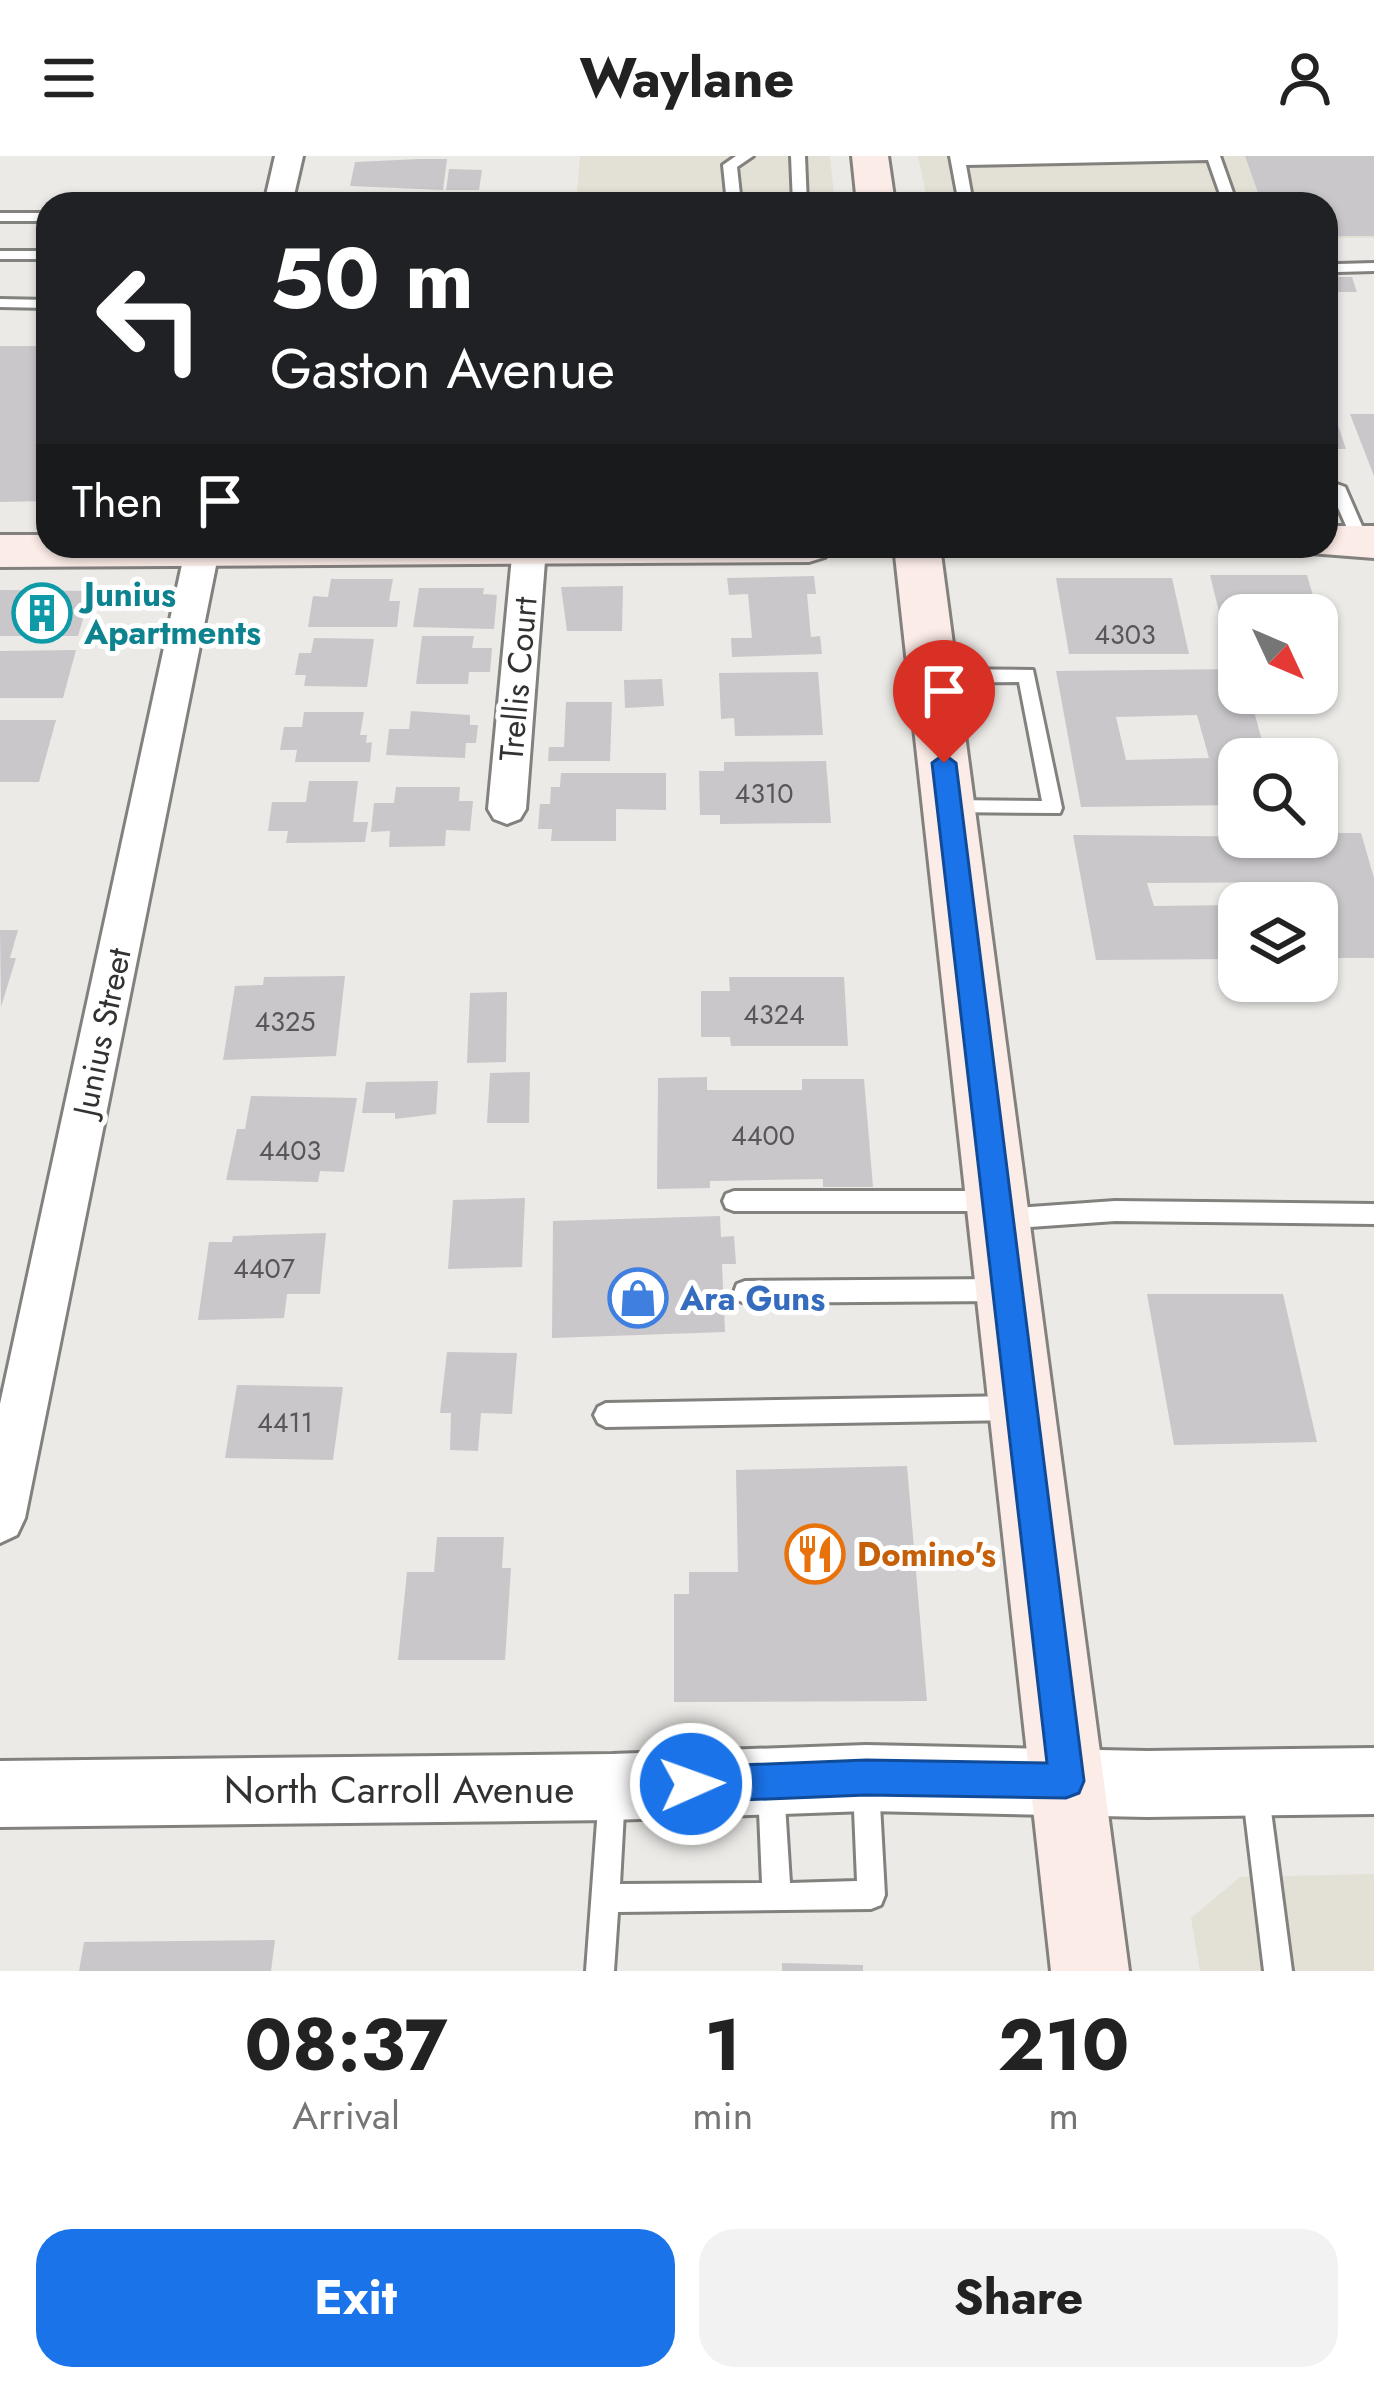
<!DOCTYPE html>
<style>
body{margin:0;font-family:Jost,sans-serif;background:#f2f2f2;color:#222;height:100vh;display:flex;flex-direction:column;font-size:45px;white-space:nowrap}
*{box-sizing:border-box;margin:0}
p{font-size:39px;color:#767676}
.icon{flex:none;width:66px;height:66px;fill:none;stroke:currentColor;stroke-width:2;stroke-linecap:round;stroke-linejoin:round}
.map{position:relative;height:1815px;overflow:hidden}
.details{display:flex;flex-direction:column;background:#fff;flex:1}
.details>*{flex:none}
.top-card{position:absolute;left:36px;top:36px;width:1302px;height:366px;border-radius:36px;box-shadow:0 3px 9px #0004;background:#202124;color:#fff;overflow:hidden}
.needle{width:78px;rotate:134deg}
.tools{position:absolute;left:1218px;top:438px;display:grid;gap:24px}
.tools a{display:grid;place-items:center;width:120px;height:120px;border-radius:24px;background:#fff;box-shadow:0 3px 9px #0004;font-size:60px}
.pin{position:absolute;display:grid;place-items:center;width:102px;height:102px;color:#fff;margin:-123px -51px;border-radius:50% 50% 50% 0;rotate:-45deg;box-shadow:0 0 12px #0007}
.pin .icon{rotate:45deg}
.me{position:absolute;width:132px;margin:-66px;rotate:88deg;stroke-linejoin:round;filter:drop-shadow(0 0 9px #0008)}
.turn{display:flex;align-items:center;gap:42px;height:252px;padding:0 36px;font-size:54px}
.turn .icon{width:156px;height:156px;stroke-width:2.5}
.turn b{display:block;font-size:84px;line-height:102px}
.then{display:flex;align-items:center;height:114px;padding:0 36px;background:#0003;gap:24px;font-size:45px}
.eta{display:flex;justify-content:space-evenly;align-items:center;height:204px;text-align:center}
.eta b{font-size:72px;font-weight:700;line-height:84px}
.button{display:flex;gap:24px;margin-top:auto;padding:24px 36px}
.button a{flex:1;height:138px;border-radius:36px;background:#1a73e8;color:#fff;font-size:48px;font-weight:700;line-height:138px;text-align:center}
.button a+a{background:#f2f2f2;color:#222}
header{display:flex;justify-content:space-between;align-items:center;height:156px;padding:0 36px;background:#fff;font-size:54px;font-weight:700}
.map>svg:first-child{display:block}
.built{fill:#e3e0d5}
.building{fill:#c9c7ca;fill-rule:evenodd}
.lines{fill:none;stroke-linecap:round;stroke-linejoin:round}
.service-casing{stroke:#82817e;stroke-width:6}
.minor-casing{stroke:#82817e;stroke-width:6}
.tertiary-casing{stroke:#82817e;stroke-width:6}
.secondary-casing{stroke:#82817e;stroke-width:6}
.service{fill:#fff;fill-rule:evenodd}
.minor{fill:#fff;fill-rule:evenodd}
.tertiary{fill:#fff;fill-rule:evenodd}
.secondary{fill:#fcece7;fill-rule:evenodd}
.route{fill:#1a73e8;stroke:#114b97;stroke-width:3}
.labels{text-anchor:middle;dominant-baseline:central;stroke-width:10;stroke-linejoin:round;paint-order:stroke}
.number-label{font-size:27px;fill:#585757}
.culture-label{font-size:33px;font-weight:bold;fill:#0d838f;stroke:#fff;text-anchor:start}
.street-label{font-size:33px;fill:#333231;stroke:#fff}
.shop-label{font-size:33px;font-weight:bold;fill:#366cbe;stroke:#fff;text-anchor:start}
.food-label{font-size:33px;font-weight:bold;fill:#c56008;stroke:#fff;text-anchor:start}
.near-street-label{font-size:39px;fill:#333231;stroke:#fff}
</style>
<header><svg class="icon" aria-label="menu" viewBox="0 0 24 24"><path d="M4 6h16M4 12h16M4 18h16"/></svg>Waylane<svg class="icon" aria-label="person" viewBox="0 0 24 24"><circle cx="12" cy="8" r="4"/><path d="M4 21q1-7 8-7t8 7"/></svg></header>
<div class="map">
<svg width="1374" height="1815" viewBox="0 0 1374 1815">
<rect width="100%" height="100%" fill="#ebeae7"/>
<path class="built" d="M580 0H830L835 48H558L559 36H577Z
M918 0H1374V82H1326V48H928Z
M1374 1718V1815H1200L1191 1762 1240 1721Z"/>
<path class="building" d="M1245 0H1374V80H1326V48H1262Z
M419 3H447L443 34 350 30 355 6Z
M449 13 482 14 479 34H446Z
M703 40V48H565V41Z
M1326 121H1352L1357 136H1326Z
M0 190H48V345L0 346Z
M1326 237H1327L1346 293H1326Z
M1350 258H1374V320Z
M1210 419H1307L1332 505H1317V459H1239V505H1231Z
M814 420 816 438H807L811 481 820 480 822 498 732 501 731 482H752L748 438 729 439 727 422Z
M1056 422H1172L1189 498H1069Z
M331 423H393L389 445H400L397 471H308L313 440 328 441Z
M623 430 622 475H567L561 431Z
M419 432H484L483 438 497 439 494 473 413 471Z
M0 434 91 435 78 480H0Z
M422 480H474L472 492H492L490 516H469L468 528H416Z
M314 482 374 483 367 531 304 530 306 519H295L299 497H311Z
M76 494 63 542H0V495Z
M1239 513V537H1249L1267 603H1239V649L1081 651 1056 515ZM1197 559 1209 602 1126 604 1116 561Z
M818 516 823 579 735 580 734 562 721 563 719 517Z
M662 523 664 550 625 552 624 524Z
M566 546H612L610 605H548L549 591H564Z
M411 555 470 559V569H478L476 587H466L465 602 386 599 389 573H409Z
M304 556H364L360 579H367L366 587 372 586 370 606H295L297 594H280L284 571H302Z
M0 564H56L39 626H0Z
M826 605 831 667 720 668V659H700L699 615H724V606Z
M561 617H666V654L616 653V685H551L552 673H538L540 648H550L551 631H560Z
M309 625H358L353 666H368L365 686 286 687 288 675H268L272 646H306Z
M396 631H460L459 645H473L470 675 446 674 445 690 389 691 390 675 371 676 374 647H394Z
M1317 677H1361L1374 722V802H1317V747L1312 726 1147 727 1154 750 1239 749V803L1096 804 1073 679 1317 681Z
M0 774H18L10 802H16L1 851Z
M345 820 336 900 223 904 235 830 263 829 264 821Z
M729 821H844L848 890H731L730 881H701V835H730Z
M507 836 506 906 467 907 470 837Z
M530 916 529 967H487L490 917Z
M707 921V934H802V923H864L873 1031H823V1023L710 1025V1032L657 1033 658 922Z
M438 925 436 958 395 963V957H362L366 926Z
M251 940 357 942 344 1016 320 1015 318 1026 226 1024 237 973H245Z
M525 1042 522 1111 448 1113 453 1044Z
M720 1060 721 1081 734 1080 736 1108H722L725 1176 552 1182 553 1065Z
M326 1077 320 1138H287L284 1162 198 1164 209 1086H232L233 1080Z
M1147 1138H1283L1317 1286 1174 1289Z
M447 1196 517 1197 512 1258 481 1257 478 1295 450 1294 451 1257H440Z
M237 1229 343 1231 333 1304 225 1302Z
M907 1310 927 1545 674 1546V1438H689V1416H738L736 1314Z
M437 1381H504L502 1412H511L505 1504H398L407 1416H434Z
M275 1784 271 1815H79L84 1786Z
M782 1807 863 1809V1815H782Z"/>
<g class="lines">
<defs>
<path id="service" d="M736 0H753L737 11 741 48H727L723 9Z
M791 0H805L807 48H793Z
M950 0H1220L1237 48H987L994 44 1221 41 1208 4 966 9 973 48H959Z
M0 57H48V65H0Z
M0 95H48V103H0Z
M1374 107V115L1338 116 1331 112 1338 108Z
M0 143 48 144V152L0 151Z
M1326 324 1345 331 1369 386 1367 390H1355L1332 338 1326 336Z
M934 513 1033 514 1062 652 1060 657 942 656 940 651 942 646 949 644 1042 645 1019 526 934 527 925 520Z
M734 1035H991L999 1038 1002 1045 999 1052 991 1055H734L726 1052 723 1045 726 1038Z
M1115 1045 1374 1048V1068L1115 1065 1000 1073 992 1070 989 1063 992 1056 1000 1053Z
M1001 1123 1009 1126 1012 1134 1009 1142 1001 1145 745 1147 737 1144 734 1136 737 1128 745 1125Z
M1016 1240 1024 1244 1028 1252 1024 1260 1016 1264 606 1271 598 1267 594 1259 598 1251 606 1247Z
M866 1617 876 1620 879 1630 885 1739 881 1749 871 1753 618 1756 614 1815H586L599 1638 602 1628 612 1625 622 1628 625 1638 620 1728 762 1727 758 1632 761 1622 771 1619 781 1622 784 1632 790 1727 857 1725 853 1630 856 1620Z
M1255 1619 1265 1622 1268 1632 1292 1815H1264L1242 1632 1245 1622Z"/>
<path id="minor" d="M275 0H303L292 48H264Z
M186 390H220L25 1362 17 1379 0 1387V1248Z
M513 390 546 392 526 653 520 663 507 668 494 663 488 653Z"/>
<path id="tertiary" d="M866 1589 1147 1595 1374 1592V1658L1147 1661 866 1655 612 1664 0 1671V1605L612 1598Z"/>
<path id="secondary" d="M852 0H888L895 48H857Z
M1326 370H1374V402L1310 397 1306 390H1326Z
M0 379H48V390H832L825 401 809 406 0 411Z
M894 390H940L1129 1815H1051Z"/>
</defs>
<use href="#service" class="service-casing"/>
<use href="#minor" class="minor-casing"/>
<use href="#tertiary" class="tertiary-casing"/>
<use href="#secondary" class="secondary-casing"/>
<use href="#service" class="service"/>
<use href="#minor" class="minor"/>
<use href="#tertiary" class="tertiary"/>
<use href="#secondary" class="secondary"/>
</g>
<path class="route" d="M944 598 956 607 1084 1625 1079 1637 1066 1642 866 1639 691 1646 679 1640 674 1628 679 1616 691 1611 866 1604 1047 1607 932 607Z"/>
<defs>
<symbol id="building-ring" viewBox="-11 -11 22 22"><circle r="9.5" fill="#fff" stroke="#0f9aa8" stroke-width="1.5"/><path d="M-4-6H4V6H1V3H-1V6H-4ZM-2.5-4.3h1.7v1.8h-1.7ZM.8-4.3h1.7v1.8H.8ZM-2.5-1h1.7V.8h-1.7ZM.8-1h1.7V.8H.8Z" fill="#0f9aa8"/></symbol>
<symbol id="shop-ring" viewBox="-11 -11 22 22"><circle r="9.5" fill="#fff" stroke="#3f7fe0" stroke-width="1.5"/><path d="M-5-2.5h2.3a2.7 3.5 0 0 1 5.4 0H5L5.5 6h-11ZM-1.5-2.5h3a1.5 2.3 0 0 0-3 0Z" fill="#3f7fe0"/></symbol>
<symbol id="restaurant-ring" viewBox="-11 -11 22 22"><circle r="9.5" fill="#fff" stroke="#e8710a" stroke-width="1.5"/><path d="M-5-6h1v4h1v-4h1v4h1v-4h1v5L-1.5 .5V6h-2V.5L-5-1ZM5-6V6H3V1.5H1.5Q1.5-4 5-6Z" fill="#e8710a"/></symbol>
</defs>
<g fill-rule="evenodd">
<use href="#building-ring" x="9" y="424" width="66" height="66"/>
<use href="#shop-ring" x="605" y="1109" width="66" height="66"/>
<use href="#restaurant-ring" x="782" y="1365" width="66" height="66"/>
</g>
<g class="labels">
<g class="number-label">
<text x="1125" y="478">4303</text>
<text x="764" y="637">4310</text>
<text x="774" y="858">4324</text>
<text x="285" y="865">4325</text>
<text x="763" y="979">4400</text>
<text x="290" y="994">4403</text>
<text x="264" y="1112">4407</text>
<text x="285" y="1266">4411</text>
</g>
<g class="culture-label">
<text x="84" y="438">Junius<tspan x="84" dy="38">Apartments</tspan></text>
</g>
<g class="street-label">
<text transform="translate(518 523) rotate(-85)">Trellis Court</text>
<text transform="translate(102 876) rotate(-78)">Junius Street</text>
</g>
<g class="shop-label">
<text x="680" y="1142">Ara Guns</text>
</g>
<g class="food-label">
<text x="857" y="1398">Domino's</text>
</g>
<g class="near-street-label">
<text x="399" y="1633">North Carroll Avenue</text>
</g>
</g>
</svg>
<div class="tools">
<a><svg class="needle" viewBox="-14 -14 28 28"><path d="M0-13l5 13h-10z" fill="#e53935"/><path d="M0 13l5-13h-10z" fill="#767676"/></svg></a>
<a><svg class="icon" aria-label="search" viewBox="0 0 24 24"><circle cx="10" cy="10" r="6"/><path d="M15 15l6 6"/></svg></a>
<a><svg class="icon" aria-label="layers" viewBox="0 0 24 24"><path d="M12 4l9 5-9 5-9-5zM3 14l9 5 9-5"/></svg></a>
</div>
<div class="pin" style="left:944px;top:607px;background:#d93025"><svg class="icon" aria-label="arrive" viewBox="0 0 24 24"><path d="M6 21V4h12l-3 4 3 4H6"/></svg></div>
<svg class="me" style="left:691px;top:1628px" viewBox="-20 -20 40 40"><circle r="17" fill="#1a73e8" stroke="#fff" stroke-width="3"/><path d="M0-11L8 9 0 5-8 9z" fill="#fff"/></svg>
<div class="top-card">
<div class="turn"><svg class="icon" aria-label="left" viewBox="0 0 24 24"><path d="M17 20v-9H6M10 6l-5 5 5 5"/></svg><div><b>50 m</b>Gaston Avenue</div></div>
<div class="then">Then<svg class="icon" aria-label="arrive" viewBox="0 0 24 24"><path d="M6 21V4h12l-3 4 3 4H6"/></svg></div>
</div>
</div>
<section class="details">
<div class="eta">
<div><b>08:37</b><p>Arrival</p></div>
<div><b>1</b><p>min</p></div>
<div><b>210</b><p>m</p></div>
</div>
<div class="button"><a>Exit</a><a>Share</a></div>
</section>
